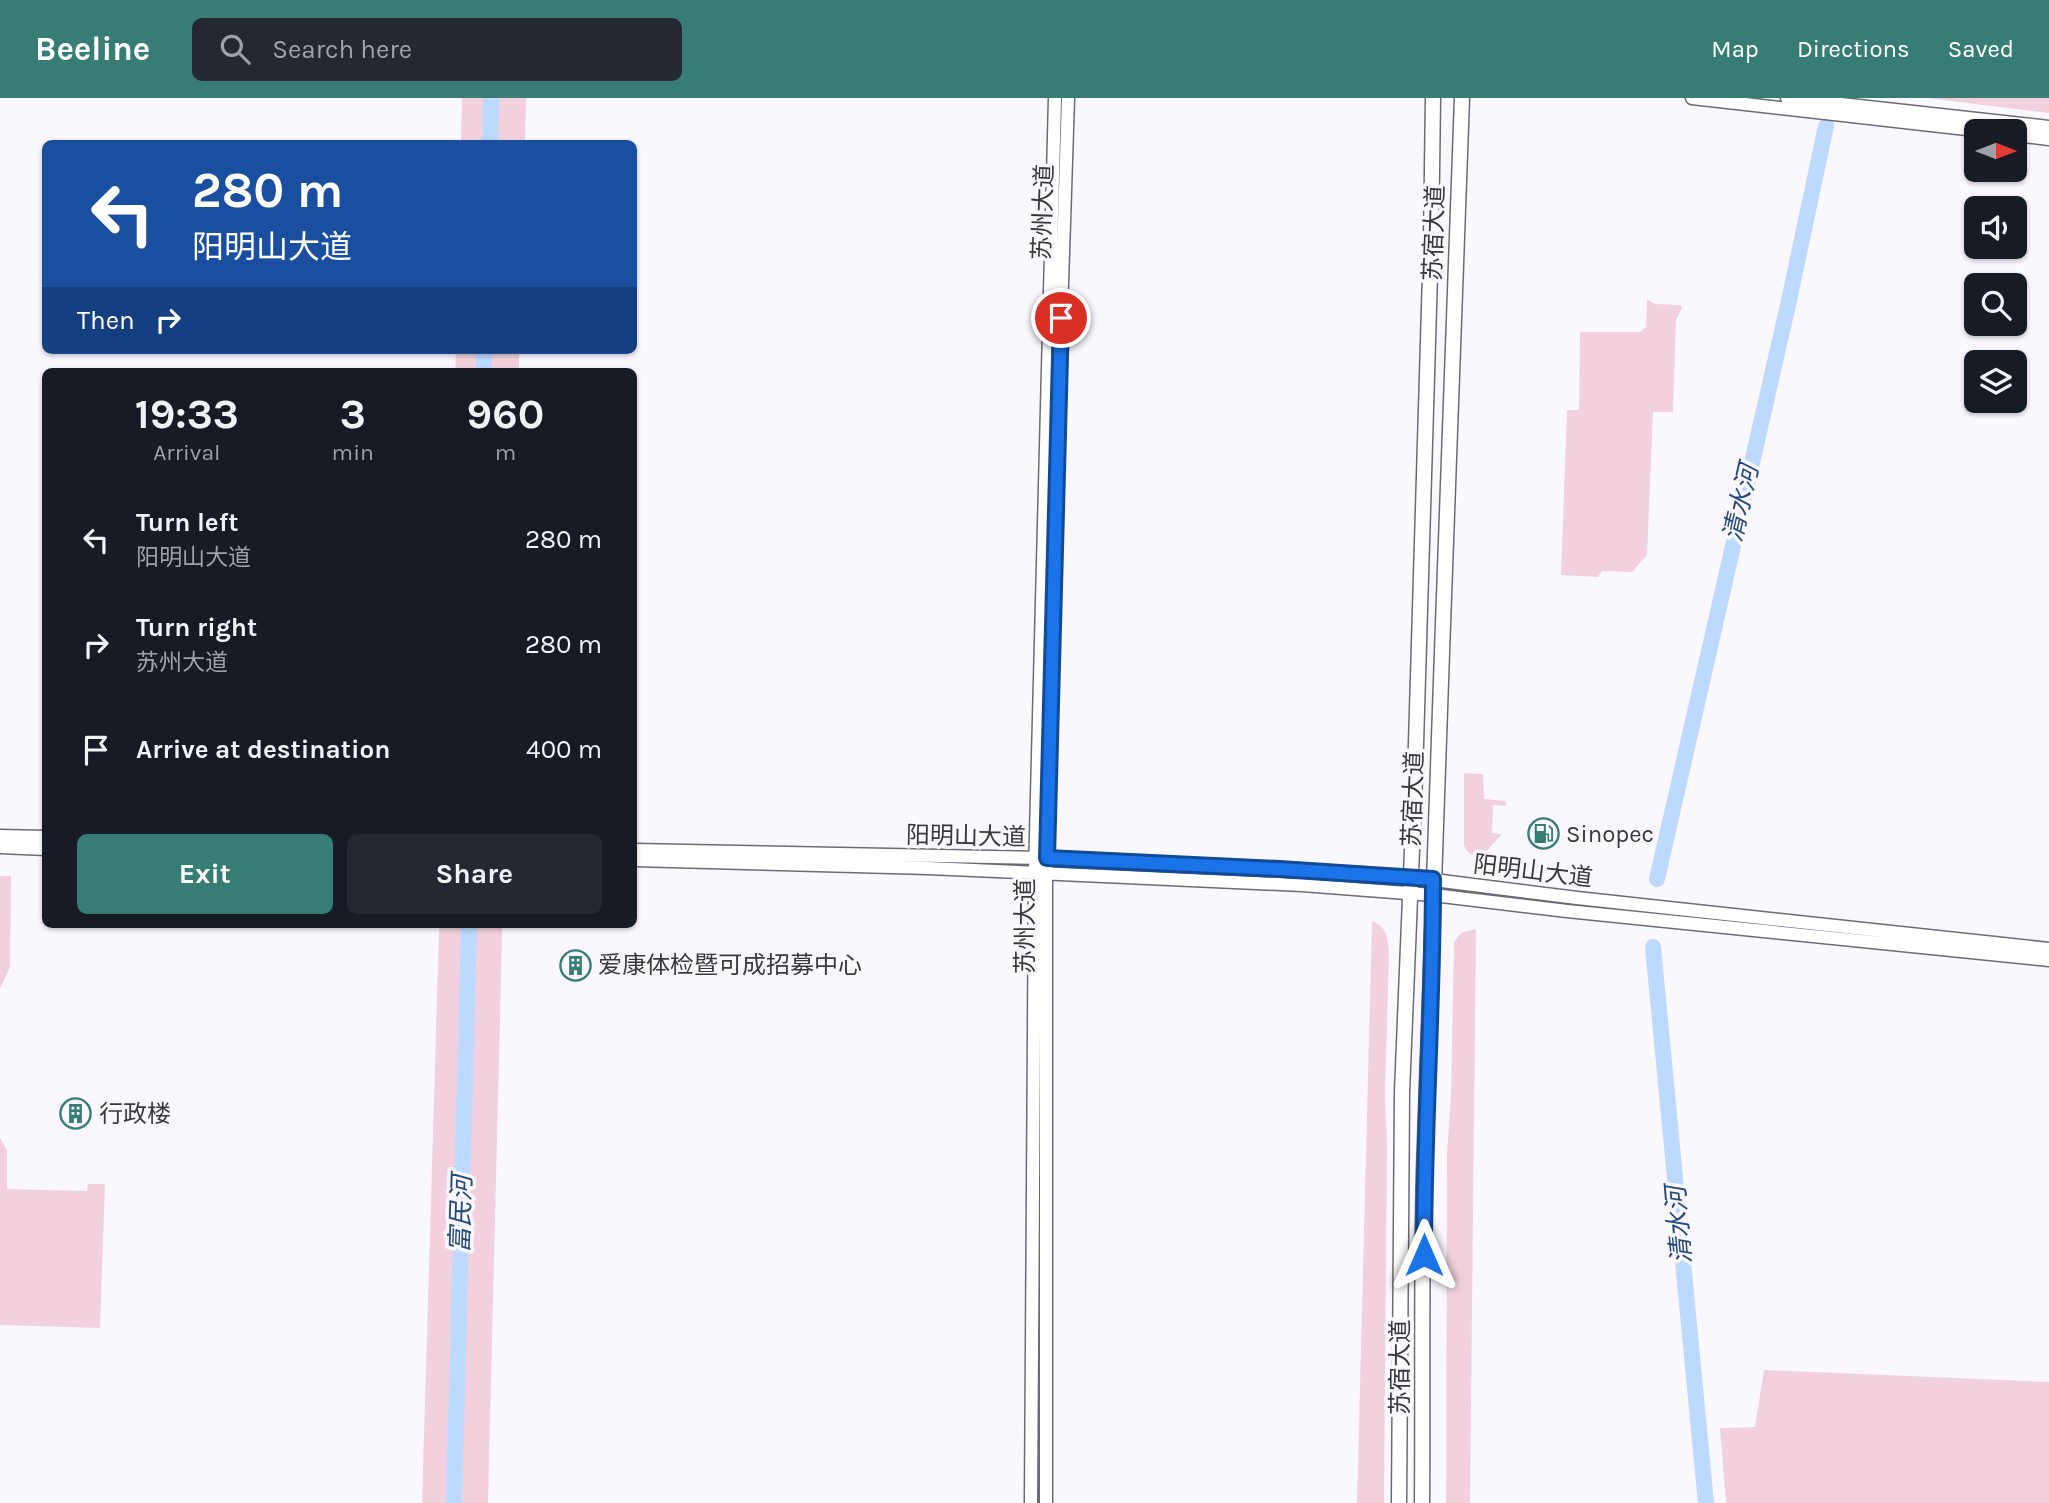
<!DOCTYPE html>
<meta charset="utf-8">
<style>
body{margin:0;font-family:Karla,"Noto Sans SC",sans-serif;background:#242831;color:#f1f3f6;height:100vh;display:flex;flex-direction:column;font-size:26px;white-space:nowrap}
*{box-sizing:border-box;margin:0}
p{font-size:23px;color:#9ea1a6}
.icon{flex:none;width:38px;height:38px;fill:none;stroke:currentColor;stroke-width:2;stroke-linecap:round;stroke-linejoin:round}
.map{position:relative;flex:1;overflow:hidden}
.sheet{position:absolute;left:42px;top:270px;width:595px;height:560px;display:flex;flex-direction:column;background:#171b24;border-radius:10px;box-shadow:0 2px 5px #0004}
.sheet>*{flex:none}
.banner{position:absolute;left:42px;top:42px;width:595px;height:214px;border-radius:10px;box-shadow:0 2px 5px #0004;background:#1a4fa0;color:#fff;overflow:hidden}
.needle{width:46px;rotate:90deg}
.tools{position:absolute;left:1964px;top:21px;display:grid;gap:14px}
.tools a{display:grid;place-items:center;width:63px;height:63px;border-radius:10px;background:#171b24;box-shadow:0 2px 5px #0004;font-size:35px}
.pin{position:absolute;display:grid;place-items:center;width:60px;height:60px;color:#fff;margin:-30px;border:4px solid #fff;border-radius:50%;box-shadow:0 2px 7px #0007}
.me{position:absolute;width:77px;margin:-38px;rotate:0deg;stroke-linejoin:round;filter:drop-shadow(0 0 5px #0008)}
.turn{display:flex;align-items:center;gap:24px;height:147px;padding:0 35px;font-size:32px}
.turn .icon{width:91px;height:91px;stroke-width:2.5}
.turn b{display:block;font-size:49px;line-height:60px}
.then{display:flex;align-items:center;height:66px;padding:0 35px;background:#0003;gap:14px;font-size:26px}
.eta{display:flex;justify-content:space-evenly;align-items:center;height:119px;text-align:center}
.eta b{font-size:42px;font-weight:700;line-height:49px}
.button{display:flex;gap:14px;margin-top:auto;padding:14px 35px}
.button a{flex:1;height:80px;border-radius:10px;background:#377d74;color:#fff;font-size:28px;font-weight:700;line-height:80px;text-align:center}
.button a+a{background:#242831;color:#f1f3f6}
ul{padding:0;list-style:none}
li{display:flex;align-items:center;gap:21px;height:105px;padding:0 35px}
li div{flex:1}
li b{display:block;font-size:26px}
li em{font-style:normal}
header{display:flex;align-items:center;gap:42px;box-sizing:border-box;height:98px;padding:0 35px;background:#377d74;color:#fff}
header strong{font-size:33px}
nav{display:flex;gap:38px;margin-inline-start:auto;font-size:24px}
.search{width:490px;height:63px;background:#242831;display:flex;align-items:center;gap:18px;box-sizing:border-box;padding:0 24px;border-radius:10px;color:#9ea1a6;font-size:26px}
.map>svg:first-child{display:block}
.green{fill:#f2d1df}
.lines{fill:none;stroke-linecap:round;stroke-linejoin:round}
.river{stroke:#bdd9fe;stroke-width:16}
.secondary-casing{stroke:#6e6a74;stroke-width:15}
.primary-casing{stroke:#6e6a74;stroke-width:17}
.secondary{stroke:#fff;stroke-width:12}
.primary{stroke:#fff;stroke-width:14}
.route-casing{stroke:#114b97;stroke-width:18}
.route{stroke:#1a73e8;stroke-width:12}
.labels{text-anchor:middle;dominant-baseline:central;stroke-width:7;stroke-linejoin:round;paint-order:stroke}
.street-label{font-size:24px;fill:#3a383d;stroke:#faf8fe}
.poi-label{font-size:24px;fill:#3a383d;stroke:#faf8fe;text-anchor:start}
.water-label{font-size:26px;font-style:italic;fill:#244a79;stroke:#faf8fe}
</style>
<header>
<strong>Beeline</strong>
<div class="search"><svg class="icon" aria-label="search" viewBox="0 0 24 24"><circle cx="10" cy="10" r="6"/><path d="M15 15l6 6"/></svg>Search here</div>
<nav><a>Map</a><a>Directions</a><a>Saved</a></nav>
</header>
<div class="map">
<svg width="2049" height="1405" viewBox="0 0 2049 1405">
<rect width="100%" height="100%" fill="#faf8fe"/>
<path class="green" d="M462 0H526L525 45H461Z
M1927 0H2049V15Z
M1647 202 1656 206 1681 207 1682 210 1676 222 1673 314H1653L1647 457 1632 474 1602 473 1598 479 1561 477 1567 312H1579L1580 234H1640L1646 229Z
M456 252H519V273H455Z
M1464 675 1483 676 1484 701 1506 703V708L1493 707 1492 735 1502 736 1479 761 1468 754 1464 748Z
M0 778H11L10 869 0 891Z
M1372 823C1387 829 1388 840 1389 855L1385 996 1387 1047 1384 1405H1357Z
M441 826H497L502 831V840L488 1405H422L439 832Z
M1476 831 1470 1405H1446L1447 1056 1451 997 1454 844 1461 835Z
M0 1040 7 1052V1091L87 1093 88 1086H105L100 1230 0 1227Z
M1764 1272 2049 1284V1405H1726L1720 1330 1755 1329Z"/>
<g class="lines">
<path class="river" d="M490 46 491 0
M484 273V252
M1657 781 1788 207 1826 28
M1653 849 1706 1405
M454 1405 469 826"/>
<defs>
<path id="secondary" d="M1692 0 1984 33
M1787 0 2049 29
M2014 37 2049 41
M0 738 46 739
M0 749 46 751
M634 752 1047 760 1279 770 1410 779 1577 800 2049 851
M634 762 928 770 1302 787 1433 797 1567 813 2049 862
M1031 1405 1035 775 1055 0
M1046 1405V776L1052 496 1068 0"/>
<path id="primary" d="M1399 1405 1402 994 1415 679 1431 143 1433 0
M1422 1405C1423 1294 1421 1183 1424 1073 1436 715 1449 358 1462 0"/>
</defs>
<use href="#secondary" class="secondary-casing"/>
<use href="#primary" class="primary-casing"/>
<use href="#secondary" class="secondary"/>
<use href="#primary" class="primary"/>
</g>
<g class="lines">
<defs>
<path id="route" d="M1061 220 1047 760 1279 771 1433 781C1433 906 1424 1031 1424 1157"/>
</defs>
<use href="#route" class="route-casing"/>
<use href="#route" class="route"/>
</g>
<defs>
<symbol id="fuel-ring" viewBox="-11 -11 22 22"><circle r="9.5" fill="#faf8fe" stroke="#377d74" stroke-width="1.5"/><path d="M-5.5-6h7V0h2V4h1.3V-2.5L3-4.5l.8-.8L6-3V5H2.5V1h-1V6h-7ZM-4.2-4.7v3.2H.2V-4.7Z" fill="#377d74"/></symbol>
<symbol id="building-ring" viewBox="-11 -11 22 22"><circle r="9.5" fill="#faf8fe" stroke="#377d74" stroke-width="1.5"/><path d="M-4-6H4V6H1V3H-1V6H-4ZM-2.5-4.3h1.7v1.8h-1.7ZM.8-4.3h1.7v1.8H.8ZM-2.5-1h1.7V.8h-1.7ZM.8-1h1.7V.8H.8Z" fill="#377d74"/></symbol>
</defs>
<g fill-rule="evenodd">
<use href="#fuel-ring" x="1526" y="718" width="35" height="35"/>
<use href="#building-ring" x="558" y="850" width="35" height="35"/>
<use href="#building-ring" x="58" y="998" width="35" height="35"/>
</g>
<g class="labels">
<g class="street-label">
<text transform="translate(1043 114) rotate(-88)">苏州大道</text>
<text transform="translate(1434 135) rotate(-88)">苏宿大道</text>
<text transform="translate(1413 701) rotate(-88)">苏宿大道</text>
<text transform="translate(966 738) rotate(1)">阳明山大道</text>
<text transform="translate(1533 773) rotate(7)">阳明山大道</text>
<text transform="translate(1025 828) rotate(-90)">苏州大道</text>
<text transform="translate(1400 1269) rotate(-90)">苏宿大道</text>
</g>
<g class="poi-label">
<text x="1566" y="736">Sinopec</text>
<text x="598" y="867">爱康体检暨可成招募中心</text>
<text x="99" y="1016">行政楼</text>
</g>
<g class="water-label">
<text transform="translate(1741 405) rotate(-77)">清水河</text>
<text transform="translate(461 1116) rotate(-88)">富民河</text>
<text transform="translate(1679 1127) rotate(-95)">清水河</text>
</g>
</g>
</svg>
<div class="tools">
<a><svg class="needle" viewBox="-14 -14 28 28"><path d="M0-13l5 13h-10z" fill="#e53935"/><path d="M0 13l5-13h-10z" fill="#9ea1a6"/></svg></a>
<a><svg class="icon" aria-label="sound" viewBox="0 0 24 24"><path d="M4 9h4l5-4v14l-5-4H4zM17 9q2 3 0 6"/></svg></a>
<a><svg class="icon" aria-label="search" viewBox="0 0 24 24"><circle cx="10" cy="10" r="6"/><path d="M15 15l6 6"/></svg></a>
<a><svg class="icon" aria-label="layers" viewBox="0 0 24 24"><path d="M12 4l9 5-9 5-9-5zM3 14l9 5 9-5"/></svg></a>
</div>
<div class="pin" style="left:1061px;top:220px;background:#d93025"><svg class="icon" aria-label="arrive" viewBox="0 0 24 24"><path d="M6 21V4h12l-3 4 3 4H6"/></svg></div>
<svg class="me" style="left:1424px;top:1157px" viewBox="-20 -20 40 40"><path d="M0-17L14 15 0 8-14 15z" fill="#1a73e8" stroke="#fff" stroke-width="4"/></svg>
<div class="banner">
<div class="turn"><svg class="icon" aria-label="left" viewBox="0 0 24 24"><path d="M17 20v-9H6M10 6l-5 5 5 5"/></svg><div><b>280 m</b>阳明山大道</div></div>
<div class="then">Then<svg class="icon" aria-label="right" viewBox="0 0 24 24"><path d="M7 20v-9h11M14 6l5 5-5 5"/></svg></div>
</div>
<section class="sheet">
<div class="eta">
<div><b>19:33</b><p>Arrival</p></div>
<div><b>3</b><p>min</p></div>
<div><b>960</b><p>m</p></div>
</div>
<ul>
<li><svg class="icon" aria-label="left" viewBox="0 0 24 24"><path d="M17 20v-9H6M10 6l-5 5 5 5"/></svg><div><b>Turn left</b><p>阳明山大道</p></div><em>280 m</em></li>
<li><svg class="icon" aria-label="right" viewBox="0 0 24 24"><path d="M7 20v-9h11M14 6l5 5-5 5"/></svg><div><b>Turn right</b><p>苏州大道</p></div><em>280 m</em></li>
<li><svg class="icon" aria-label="arrive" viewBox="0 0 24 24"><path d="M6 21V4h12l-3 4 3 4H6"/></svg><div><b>Arrive at destination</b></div><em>400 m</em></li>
</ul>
<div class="button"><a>Exit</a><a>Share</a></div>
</section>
</div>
